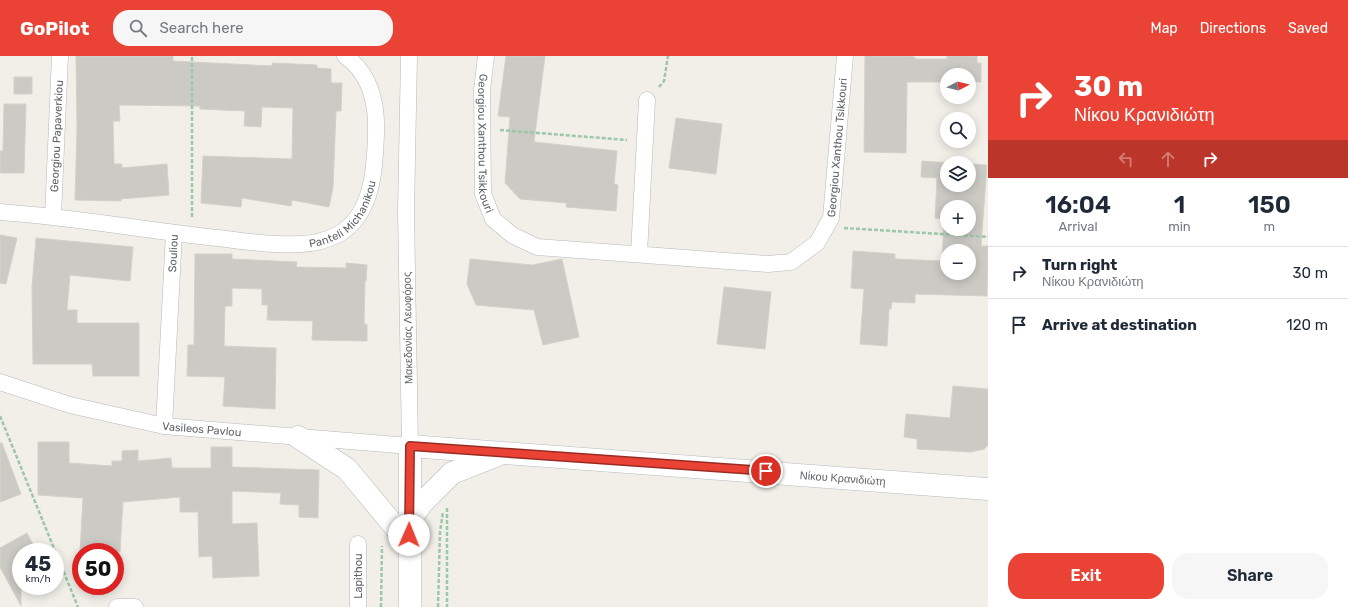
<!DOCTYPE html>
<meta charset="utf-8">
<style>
body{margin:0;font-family:Rubik,sans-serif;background:#f6f6f7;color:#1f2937;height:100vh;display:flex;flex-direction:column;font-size:15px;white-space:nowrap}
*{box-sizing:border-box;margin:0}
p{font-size:13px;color:#747a83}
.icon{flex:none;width:22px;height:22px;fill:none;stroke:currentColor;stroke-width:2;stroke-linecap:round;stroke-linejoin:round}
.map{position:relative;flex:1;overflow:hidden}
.drawer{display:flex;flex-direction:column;background:#fff;width:360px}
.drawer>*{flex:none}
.top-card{background:#ea4335;color:#fff;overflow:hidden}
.needle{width:26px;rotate:83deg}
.fabs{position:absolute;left:940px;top:12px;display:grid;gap:8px}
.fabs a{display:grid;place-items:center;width:36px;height:36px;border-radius:50%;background:#fff;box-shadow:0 2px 10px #0003;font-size:20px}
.speed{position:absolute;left:12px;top:487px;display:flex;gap:8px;font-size:20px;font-weight:700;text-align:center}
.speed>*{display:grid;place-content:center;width:52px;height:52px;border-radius:50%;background:#fff;box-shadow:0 2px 10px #0003;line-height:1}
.speed small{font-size:10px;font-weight:400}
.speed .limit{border:6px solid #d22;background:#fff;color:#111}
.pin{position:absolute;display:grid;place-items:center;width:34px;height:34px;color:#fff;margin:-17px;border:2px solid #fff;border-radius:50%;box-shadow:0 1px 4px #0007}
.me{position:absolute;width:44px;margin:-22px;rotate:1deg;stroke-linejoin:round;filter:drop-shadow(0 0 3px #0008)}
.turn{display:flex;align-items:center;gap:14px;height:84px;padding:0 20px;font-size:18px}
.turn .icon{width:52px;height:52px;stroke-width:2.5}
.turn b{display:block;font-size:28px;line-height:34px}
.lanes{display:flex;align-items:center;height:38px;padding:0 20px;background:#0003;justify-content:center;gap:20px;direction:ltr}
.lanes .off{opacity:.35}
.eta{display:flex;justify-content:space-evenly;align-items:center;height:68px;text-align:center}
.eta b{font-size:24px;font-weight:600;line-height:28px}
.cta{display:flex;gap:8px;margin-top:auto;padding:8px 20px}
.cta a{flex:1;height:46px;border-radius:16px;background:#ea4335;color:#fff;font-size:16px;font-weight:600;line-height:46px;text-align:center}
.cta a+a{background:#f6f6f7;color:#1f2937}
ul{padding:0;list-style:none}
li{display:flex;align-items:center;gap:12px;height:52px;padding:0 20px;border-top:1px solid #e0e1e3}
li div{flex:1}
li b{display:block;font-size:15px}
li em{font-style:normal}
header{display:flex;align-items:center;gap:24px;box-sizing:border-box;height:56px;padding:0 20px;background:#ea4335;color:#fff}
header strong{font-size:19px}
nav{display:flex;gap:22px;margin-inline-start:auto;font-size:14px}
.search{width:280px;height:36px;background:#f6f6f7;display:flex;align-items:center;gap:10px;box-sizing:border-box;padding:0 14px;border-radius:16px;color:#747a83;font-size:15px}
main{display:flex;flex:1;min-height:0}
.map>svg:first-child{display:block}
.building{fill:#cccac5;stroke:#d6d1c6;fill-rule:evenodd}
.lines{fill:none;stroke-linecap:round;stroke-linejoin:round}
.street-casing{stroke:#b5b8bc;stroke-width:17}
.secondary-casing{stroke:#b6babf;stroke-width:23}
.path{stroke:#9cc7a9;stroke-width:2.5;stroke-dasharray:4 2;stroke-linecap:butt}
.street{stroke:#fff;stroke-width:16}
.secondary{stroke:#fff;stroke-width:22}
.route-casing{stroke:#982c22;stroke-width:10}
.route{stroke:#ea4335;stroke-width:7}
.labels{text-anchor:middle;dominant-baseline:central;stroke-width:3.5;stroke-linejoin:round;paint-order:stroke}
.street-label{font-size:11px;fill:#5f6368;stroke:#fff}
</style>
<header>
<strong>GoPilot</strong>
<div class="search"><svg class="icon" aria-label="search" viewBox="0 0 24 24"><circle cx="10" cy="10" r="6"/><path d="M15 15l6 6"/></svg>Search here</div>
<nav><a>Map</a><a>Directions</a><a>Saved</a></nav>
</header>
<main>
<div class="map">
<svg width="988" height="551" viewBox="0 0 988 551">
<rect width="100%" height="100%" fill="#f1efe8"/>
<path class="building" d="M76 0H173V5L272 10V7L317 9V12L331 13V27H342L341 55H336L333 132 329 151 292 144 291 150 242 142 241 151 201 147 203 100 292 103 293 52 262 51 261 71 244 70 245 55 200 53V50L119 49 120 65H113L114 108H122V112L167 108 169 139 121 143V145L75 144 77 72Z
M506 0H545L534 86 617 95 614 128 618 129 616 155 566 151 567 147 520 143 505 127 510 61 498 60Z
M865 0H904L915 1V3H947V0H977V7H981V26H969V19H947V26H907L906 97 864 96Z
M14 21H32V38H14Z
M4 48H26L24 117H0V95H3Z
M676 62 722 68 716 118 669 112Z
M922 105 951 107H947V129H969V108L987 109 981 190H988L987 240 915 238V247L892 246 891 253H889L887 290 860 288 864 233 851 232 853 195 895 198V203L942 205 944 163 935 162 937 122 921 121ZM947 151H969V173H947ZM947 195H969V217H947Z
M0 179 17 182 6 228 0 227Z
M36 182 133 191 130 225 70 219 67 254H77V267H139V320H93L92 308H33L32 231Z
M195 198H232V203L297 206 296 211 346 212V207L367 209 366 225H365L364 268H367V285L312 284 313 265 267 264 268 249H262V233L232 232V250H225L224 290 276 292 275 353 223 350 225 321 187 320 188 289H194Z
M470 203 532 209 562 203 579 281 543 289 534 254 476 249 467 228Z
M724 231 771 236 765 293 717 288Z
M953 330 988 333V389L984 393 971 396 917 393V383L904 381 906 358 950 362Z
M38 386H69V407L112 410V405H122V395L138 394V405L171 402 172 412H211V391H232V411L319 414 318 462 299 461V449L280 448 281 437 232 435V468L257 467 259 520 213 522 212 500 199 501 198 456H180V441L123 446 120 496H80L83 442 38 439Z
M0 387H2L21 438 0 446Z
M27 477 37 496H21V550L0 511V492Z"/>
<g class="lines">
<defs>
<g id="street">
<path id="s1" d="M486 0 482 34 483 138 493 163 512 179 537 191 768 208 791 206 817 187 831 162 845 0"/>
<path id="s2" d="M0 156C70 161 138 173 208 181 238 184 270 190 301 188 314 188 327 184 339 178 373 158 375 112 376 77 377 48 371 18 345 0"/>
<path id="s3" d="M53 160 60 0"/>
<path d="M639 198 647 44"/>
<path id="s4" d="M0 326 70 349 164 370 410 390 406 155 409 0"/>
<path id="s5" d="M164 370 174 177"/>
<path d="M117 551H135"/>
<path d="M358 551V488"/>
</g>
<g id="secondary">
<path d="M298 381 347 413 396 472 409 493"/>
<path d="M409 465 422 447 452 417 498 399"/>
<path id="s6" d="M410 551V390L988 433"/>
</g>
</defs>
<use href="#street" class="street-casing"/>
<use href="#secondary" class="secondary-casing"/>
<path class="path" d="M659 31 664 25 668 0
M500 74 627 84
M192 161V0
M844 172 988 181
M0 360 78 551
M447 452V551
M381 551 382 490
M438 551 440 476 443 456"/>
<use href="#street" class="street"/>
<use href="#secondary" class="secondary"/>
</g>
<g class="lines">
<defs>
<path id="route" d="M409 479 410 390 766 415"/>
</defs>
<use href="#route" class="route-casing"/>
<use href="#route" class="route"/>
</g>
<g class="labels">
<g class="street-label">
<text stroke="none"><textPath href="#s3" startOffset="80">Georgiou Papaverkiou</textPath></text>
<text stroke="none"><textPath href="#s1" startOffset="88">Georgiou Xanthou Tsikkouri</textPath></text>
<text stroke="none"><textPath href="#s1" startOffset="604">Georgiou Xanthou Tsikkouri</textPath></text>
<text stroke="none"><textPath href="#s2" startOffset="359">Panteli Michanikou</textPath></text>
<text stroke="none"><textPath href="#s5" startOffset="173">Souliou</textPath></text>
<text transform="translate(408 272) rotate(-91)">Μακεδονίας Λεωφόρος</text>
<text stroke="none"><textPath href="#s4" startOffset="208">Vasileos Pavlou</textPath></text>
<text stroke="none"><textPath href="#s6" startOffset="595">Νίκου Κρανιδιώτη</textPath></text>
<text transform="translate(358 520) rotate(-90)">Lapithou</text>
</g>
</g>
</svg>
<div class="fabs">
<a><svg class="needle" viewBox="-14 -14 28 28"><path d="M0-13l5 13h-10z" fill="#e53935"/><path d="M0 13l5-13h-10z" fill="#747a83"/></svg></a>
<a><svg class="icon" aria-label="search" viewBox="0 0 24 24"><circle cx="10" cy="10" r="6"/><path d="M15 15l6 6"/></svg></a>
<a><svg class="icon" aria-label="layers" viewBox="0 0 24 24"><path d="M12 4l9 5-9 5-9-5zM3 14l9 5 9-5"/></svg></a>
<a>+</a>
<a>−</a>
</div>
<div class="speed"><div>45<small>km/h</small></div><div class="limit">50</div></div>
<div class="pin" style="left:766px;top:415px;background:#d93025"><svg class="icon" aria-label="arrive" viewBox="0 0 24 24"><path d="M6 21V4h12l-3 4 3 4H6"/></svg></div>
<svg class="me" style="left:409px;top:479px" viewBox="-20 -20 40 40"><circle r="19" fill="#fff"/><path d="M0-13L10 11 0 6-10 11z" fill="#ea4335"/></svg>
</div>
<section class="drawer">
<div class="top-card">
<div class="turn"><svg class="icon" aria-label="right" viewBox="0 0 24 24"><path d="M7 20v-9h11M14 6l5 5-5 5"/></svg><div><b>30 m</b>Νίκου Κρανιδιώτη</div></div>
<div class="lanes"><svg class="icon off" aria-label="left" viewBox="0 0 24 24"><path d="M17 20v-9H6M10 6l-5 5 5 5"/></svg><svg class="icon off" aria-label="ahead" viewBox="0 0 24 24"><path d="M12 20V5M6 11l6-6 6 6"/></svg><svg class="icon" aria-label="right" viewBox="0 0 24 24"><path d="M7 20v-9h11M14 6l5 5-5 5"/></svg></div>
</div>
<div class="eta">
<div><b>16:04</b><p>Arrival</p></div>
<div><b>1</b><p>min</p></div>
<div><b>150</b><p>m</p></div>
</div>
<ul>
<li><svg class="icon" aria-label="right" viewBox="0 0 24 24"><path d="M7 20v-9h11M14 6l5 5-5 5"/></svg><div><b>Turn right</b><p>Νίκου Κρανιδιώτη</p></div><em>30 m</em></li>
<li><svg class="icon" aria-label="arrive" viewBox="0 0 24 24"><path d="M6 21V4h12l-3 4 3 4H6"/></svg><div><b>Arrive at destination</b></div><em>120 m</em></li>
</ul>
<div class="cta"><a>Exit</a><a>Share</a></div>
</section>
</main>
